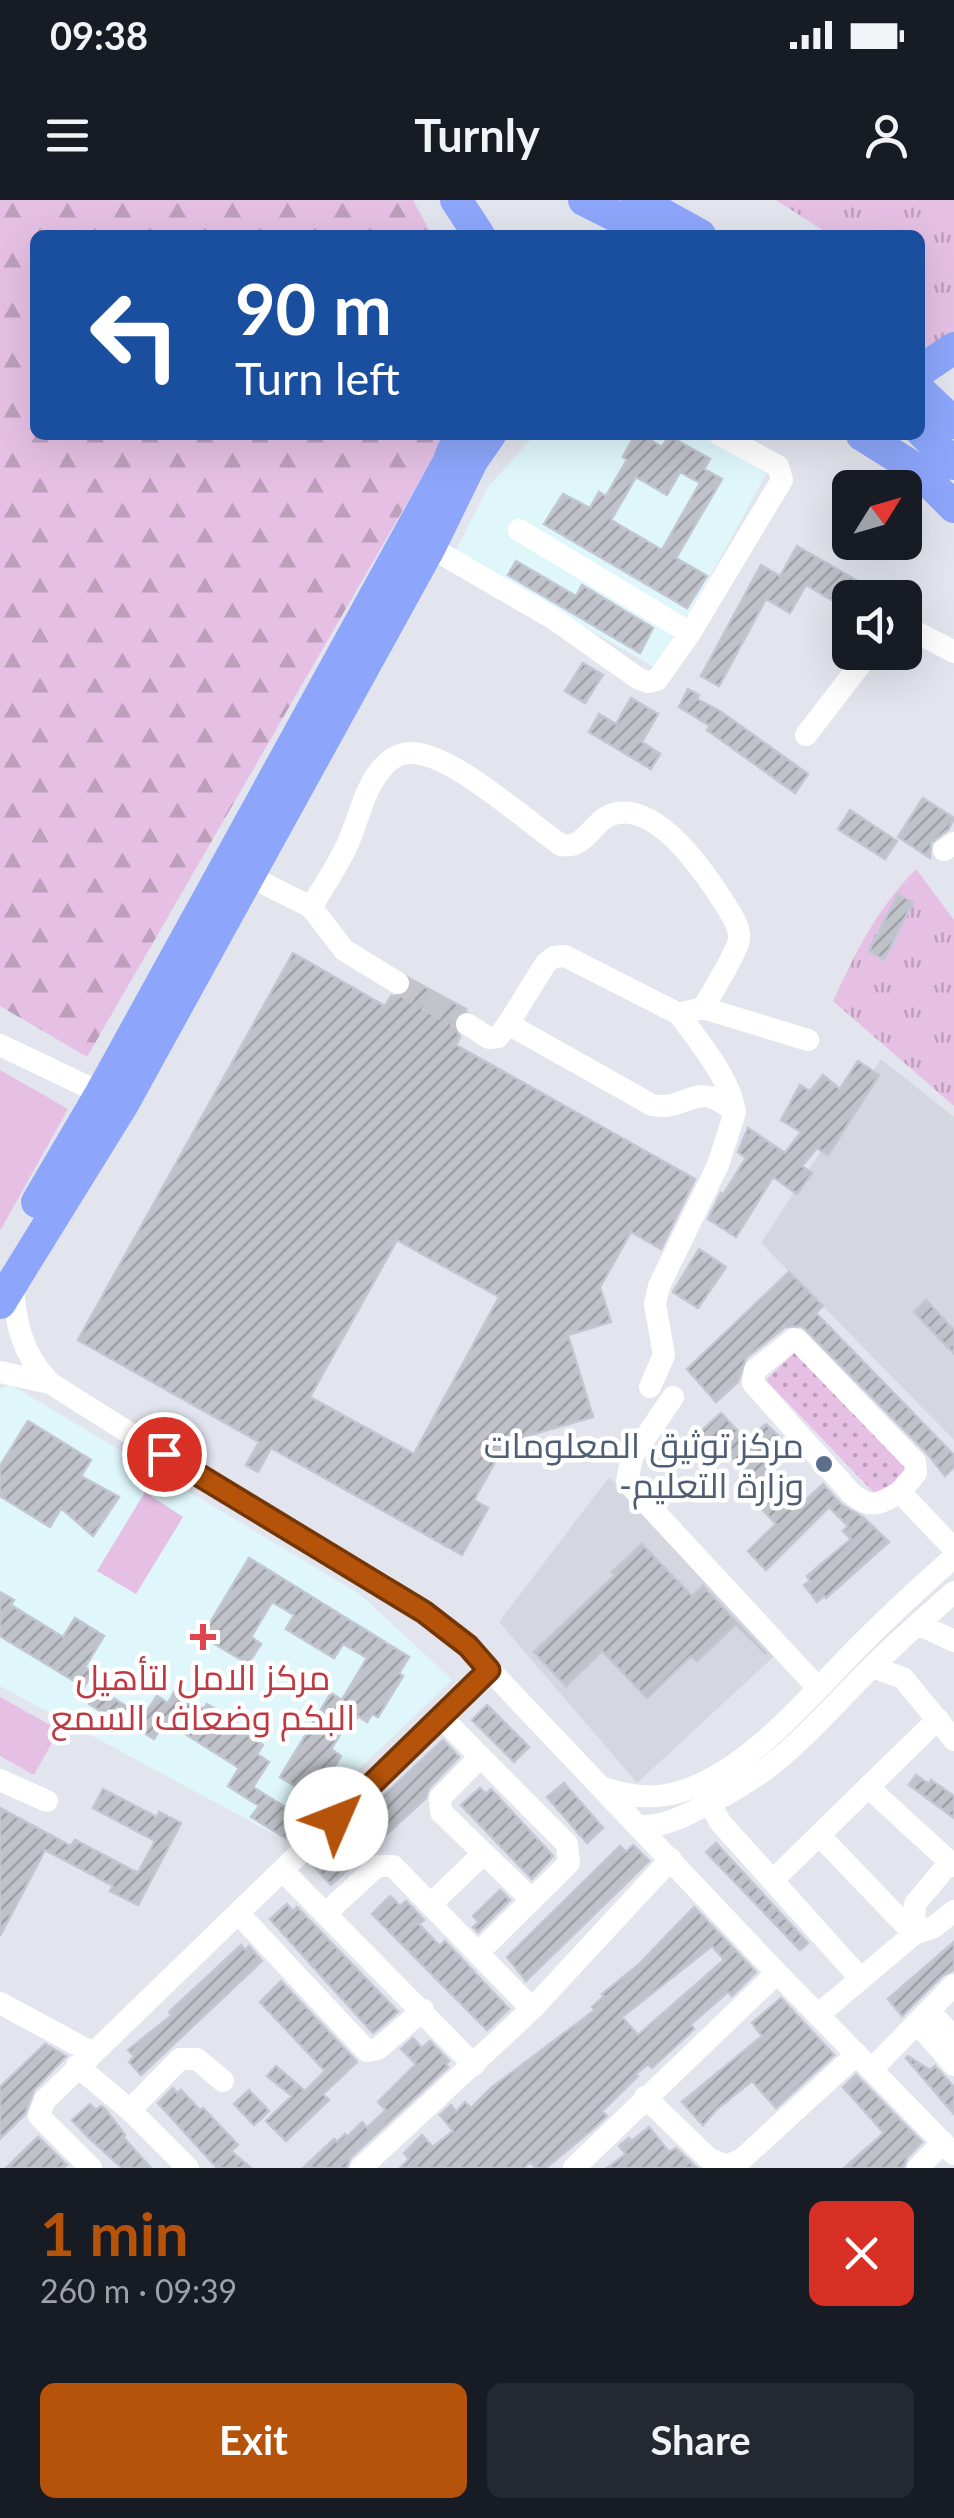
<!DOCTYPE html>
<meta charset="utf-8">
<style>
body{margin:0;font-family:Lato,Cairo,sans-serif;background:#242831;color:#f1f3f6;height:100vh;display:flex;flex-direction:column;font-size:38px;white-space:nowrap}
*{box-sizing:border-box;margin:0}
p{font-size:32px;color:#9ea1a6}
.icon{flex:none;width:55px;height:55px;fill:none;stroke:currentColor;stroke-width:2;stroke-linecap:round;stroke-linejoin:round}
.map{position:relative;height:1968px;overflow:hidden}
.side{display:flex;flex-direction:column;background:#171b24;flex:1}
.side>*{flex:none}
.banner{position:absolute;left:30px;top:30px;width:895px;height:210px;border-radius:15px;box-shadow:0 10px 40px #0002;background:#1a4fa0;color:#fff;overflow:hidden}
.needle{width:65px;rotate:53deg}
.tools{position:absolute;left:832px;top:270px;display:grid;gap:20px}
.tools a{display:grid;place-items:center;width:90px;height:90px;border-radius:15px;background:#171b24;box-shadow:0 10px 40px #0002;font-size:50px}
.pin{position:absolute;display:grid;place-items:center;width:85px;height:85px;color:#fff;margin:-42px;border:5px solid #fff;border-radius:50%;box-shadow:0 2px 10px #0007}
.me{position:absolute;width:110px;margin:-55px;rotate:46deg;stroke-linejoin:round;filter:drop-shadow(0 0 8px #0008)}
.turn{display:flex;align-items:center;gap:35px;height:210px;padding:0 40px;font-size:45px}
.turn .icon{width:130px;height:130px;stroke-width:2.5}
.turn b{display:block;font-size:70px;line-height:85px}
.round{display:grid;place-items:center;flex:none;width:105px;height:105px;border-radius:15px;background:#242831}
.summary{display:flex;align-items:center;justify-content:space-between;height:170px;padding:0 40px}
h1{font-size:60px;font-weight:700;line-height:75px;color:#b45309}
.action{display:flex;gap:20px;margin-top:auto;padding:20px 40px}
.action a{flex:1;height:115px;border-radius:15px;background:#b45309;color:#fff;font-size:40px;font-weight:700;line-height:115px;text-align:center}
.action a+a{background:#242831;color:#f1f3f6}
.status{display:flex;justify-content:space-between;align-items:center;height:70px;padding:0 50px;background:#171b24;direction:ltr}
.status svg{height:28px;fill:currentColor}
header{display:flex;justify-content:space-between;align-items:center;height:130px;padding:0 40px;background:#171b24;font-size:45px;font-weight:700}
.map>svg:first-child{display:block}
.education{fill:#d4d6e0}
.medical{fill:#dff7fb}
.grass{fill:url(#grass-tufts)}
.forest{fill:url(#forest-firs)}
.garden{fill:url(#garden-dots)}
.pitch{fill:#e5c0e4}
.building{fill:url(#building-hatch);stroke:#c2c6d2;stroke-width:2.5;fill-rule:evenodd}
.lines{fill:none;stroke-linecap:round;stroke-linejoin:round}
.minor-tunnel{stroke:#c3c4c9;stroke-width:22;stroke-dasharray:22 11;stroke-linecap:butt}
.minor{stroke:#fff;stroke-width:22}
.highway{stroke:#8da6fb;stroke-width:32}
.route-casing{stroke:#753606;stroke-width:25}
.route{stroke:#b45309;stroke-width:18}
.service-dot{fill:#5c6f8a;stroke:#fff;stroke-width:4}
.health-dot{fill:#e0444e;stroke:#fff;stroke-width:4}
.labels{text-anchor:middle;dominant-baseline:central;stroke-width:9;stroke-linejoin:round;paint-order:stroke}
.service-label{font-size:35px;fill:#4e5e75;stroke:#fff;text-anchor:end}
.health-label{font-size:35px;fill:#be3a42;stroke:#fff}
</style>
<div class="status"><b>09:38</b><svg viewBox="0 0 49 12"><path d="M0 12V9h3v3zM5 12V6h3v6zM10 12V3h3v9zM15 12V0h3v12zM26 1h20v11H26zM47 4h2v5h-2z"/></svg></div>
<header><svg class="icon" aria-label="menu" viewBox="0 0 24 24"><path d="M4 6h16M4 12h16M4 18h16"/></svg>Turnly<svg class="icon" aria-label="person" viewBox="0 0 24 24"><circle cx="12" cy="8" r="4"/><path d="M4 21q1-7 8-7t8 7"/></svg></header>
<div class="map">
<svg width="954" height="1968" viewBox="0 0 954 1968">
<defs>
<pattern id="grass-tufts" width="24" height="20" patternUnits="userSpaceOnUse" patternTransform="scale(2.5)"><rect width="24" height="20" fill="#e5c0e4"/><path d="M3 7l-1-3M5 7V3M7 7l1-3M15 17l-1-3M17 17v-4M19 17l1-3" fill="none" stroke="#bd9fbc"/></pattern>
<pattern id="forest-firs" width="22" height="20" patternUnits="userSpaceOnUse" patternTransform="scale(2.5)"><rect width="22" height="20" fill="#e5c0e4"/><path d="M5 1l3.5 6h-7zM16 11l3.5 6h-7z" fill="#bd9fbc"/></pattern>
<pattern id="garden-dots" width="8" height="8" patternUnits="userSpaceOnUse" patternTransform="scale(2.5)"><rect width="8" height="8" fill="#e5c0e4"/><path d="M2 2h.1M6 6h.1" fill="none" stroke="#bd9fbc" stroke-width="1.8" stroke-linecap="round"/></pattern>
<pattern id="building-hatch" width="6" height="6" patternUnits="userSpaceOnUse" patternTransform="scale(2.5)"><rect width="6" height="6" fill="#bfc2c9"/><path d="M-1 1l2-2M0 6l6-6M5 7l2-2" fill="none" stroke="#9fa1a6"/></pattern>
</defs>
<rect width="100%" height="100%" fill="#e3e5ee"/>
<path class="education" d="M881 859 954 917V1240L761 1043Z
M609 1277 781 1450 637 1583 499 1422Z"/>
<path class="medical" d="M535 235H706L768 271 701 393 654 467 455 352 488 287Z
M11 1185 361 1395 452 1480 285 1640 0 1486V1188Z"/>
<path class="grass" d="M776 0H954V137L920 154V35H830Z
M916 669 954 720V906L833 801C857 750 876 710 916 669Z"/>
<path class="forest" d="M0 0H413L432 35H35V235H441L437 251 87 857 0 806Z"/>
<path class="garden" d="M796 1151 908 1268 878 1297 766 1180Z"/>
<path class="pitch" d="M0 870 68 909 0 1031Z
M145 1292 183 1317 136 1394 97 1371Z
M0 1497 59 1530 34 1575 0 1556Z"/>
<path class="building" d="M635 235H642L662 247 669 236 710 259 704 269 722 279 676 358 707 376 687 408 544 324 563 294 590 308 599 292 606 296 627 260 623 257ZM680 272 700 283 662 350 611 320 636 277 667 295Z
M797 346 868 387 862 398H850V411L806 385 790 413 766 399 719 486 701 476 761 365 780 376Z
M516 361 576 396 582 385 653 428 640 453 508 375Z
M583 463 603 475 585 503 565 491Z
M688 489 699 495 697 499 720 511 808 574 795 593 707 530 710 526 679 507Z
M631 498 658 514 642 542 660 554 651 569 589 532 599 514 616 524Z
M923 598 954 618 949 629 931 643 930 658 898 637Z
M850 610 897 641 885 659 838 629Z
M898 694 913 702 884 760 869 751Z
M293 753 385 806 391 796H406L411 790 412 780 466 809 455 815 452 822 460 837 456 845 695 979 661 1049 631 1032 600 1087 611 1122 568 1135 593 1217 506 1242 474 1300 488 1308 462 1355 271 1248 258 1272 246 1265 259 1242 78 1140ZM397 1040 499 1097 414 1254 310 1197Z
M858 861 879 875 828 955 817 948 802 966 812 973 797 994 773 977 736 1037 708 1019 721 993 723 995 746 958 738 952 748 928 785 953 801 932 781 920 800 885 810 891 823 875 840 889Z
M699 1049 726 1067 698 1108 673 1092Z
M789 1072 823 1106 816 1113 954 1255V1267L945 1276 926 1252 802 1126 785 1127 746 1158 738 1182 716 1202 687 1169Z
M926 1100 954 1130V1154L914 1112Z
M721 1213 747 1241 766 1224 791 1248 762 1276 795 1310 823 1284 842 1305 863 1317 889 1342 826 1398 824 1396 817 1402 804 1385 810 1381 807 1376 851 1339 843 1331 848 1326 829 1307 766 1370 748 1351 776 1324 736 1282 745 1272 724 1249 720 1253 700 1232Z
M28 1221 91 1260 81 1276 119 1297 93 1336 61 1308 50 1327 0 1296V1266Z
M642 1344 692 1396 703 1386 766 1454 736 1424 697 1461 691 1456 647 1498 602 1451 566 1486 534 1452 615 1375 612 1372Z
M249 1358 409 1457 399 1473 403 1476 378 1517 372 1514 367 1522 358 1516 351 1528 346 1525 331 1549 341 1556 318 1593 308 1586 304 1592 280 1577 331 1493 342 1500 367 1458 343 1444 334 1458 286 1429 294 1415 272 1402 251 1437 261 1444 248 1464 202 1436Z
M0 1392 14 1400 11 1405 63 1437 75 1418 104 1436 85 1467 93 1472 84 1487 0 1436Z
M99 1489 143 1517 157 1496 168 1503 175 1491 204 1509 207 1504 242 1526 239 1530 263 1545 257 1554 269 1562 253 1587 299 1616 285 1638 251 1617 259 1606 228 1586 239 1568 165 1521 154 1539 122 1519 119 1523 89 1504Z
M487 1505 529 1547 514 1562 472 1520Z
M443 1540 459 1557 429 1588 425 1599 331 1685 311 1663Z
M916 1575 929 1584 931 1580 954 1596V1618L909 1585Z
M564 1583 603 1628 587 1643 547 1597Z
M480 1588 486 1594 491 1589 553 1656 532 1679 461 1605Z
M103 1589 157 1617 159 1612 181 1623 138 1705 110 1691 113 1686 45 1650 0 1736V1608L71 1646 75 1640 138 1673 155 1641 93 1608Z
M716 1643 808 1743 800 1750 706 1652Z
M633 1645 649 1661 526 1781 507 1757 620 1646 626 1652Z
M500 1690 510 1700 478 1732 473 1727 479 1722 473 1716Z
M390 1696 400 1706 406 1701 424 1720 419 1724 440 1746 445 1741 509 1809 487 1830 372 1714Z
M287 1704 293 1711 297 1707 398 1812 373 1833 270 1719Z
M694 1707 756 1772 732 1796 728 1792 691 1824 694 1829 652 1868 648 1864 636 1874 638 1876 602 1911 607 1916 595 1927 546 1968H536L530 1962 524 1968H400L409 1959 404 1953 422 1935 433 1947 453 1931 440 1915 451 1905 456 1912 465 1902 471 1908 491 1888 595 1810 592 1807 604 1796 602 1794 638 1765ZM712 1746 724 1760 638 1835 622 1817Z
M954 1742V1770L943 1775 902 1816 888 1799Z
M241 1745 245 1750 249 1746 262 1761 141 1875 129 1862 134 1856 128 1850 172 1815 169 1812Z
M281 1781 357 1862 323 1894 329 1900 286 1941 266 1921 292 1896 267 1876 276 1866 305 1891 325 1871 260 1802Z
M781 1798 834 1855 776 1908 752 1881 717 1909 703 1925 682 1902 762 1836 752 1823Z
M413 1838 422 1848 430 1841 449 1861 446 1864 448 1867 351 1957 346 1968H303L334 1939 337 1942 345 1934 347 1937 362 1922 367 1928 386 1910 378 1902 416 1864 401 1849Z
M45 1844 66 1856 34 1890 25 1914 0 1939V1887Z
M908 1856 930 1870 935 1866 954 1887V1914L906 1858Z
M856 1875 922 1942 907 1958 903 1968H844L884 1933 843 1887Z
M173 1888 177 1893 181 1890 200 1910 203 1908 238 1945 231 1951 251 1968H217L158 1903Z
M249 1890 269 1911 254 1925 234 1904Z
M90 1904 96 1910 101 1906 105 1909 125 1935 123 1937 151 1968H122L88 1937 72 1920Z
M649 1927 669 1952 676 1948 697 1968H607L626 1954 619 1946 629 1938 632 1941Z
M38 1937 67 1965 63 1968H6Z"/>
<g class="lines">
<path class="minor-tunnel" d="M398 783 467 824"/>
<path class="minor" d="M519 330 690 433
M430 347 554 419 639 479 648 482 657 480 690 433 782 280 778 266 720 235
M905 426 954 452
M806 535 870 452
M944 650 954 643
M249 676 311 707C324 686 339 664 349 641 359 617 366 583 385 565 394 555 407 551 420 554 458 560 527 621 561 645 588 650 593 616 618 613 659 607 702 669 721 698 728 709 741 726 739 740 736 754 711 794 703 808L679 814 565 756 554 757 546 763 508 824
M311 707 344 750 398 783
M703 808 808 840
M679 814C700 844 729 876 735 912
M467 824 489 838 498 837 508 824 652 905C690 912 694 877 735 912L718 965 659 1086 655 1104 664 1155 650 1187
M0 845 111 898
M12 1082C16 1123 21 1153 50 1183L215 1287 384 1385 468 1447 777 1773 954 1954
M0 1172 50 1183
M673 1197 632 1257 627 1282 818 1488
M900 1292 916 1273 915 1262 797 1140 794 1139 755 1170 753 1183 851 1293C870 1310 880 1304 900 1292L954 1349
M918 1424 954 1441
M872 1467 903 1478 954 1540
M441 1517 567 1644 569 1663 479 1752
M480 1557 440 1598 441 1612 532 1700
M0 1580 47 1601
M709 1587 714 1611 720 1622 860 1778
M868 1587 954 1666
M603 1588C630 1596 652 1600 679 1592 747 1573 810 1496 858 1447 889 1416 921 1386 954 1357
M639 1626C664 1627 682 1617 704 1606 785 1567 813 1525 874 1465 900 1439 927 1416 954 1392
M819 1635 914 1734
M283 1671 474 1865
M773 1680 938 1519
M431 1704 483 1654
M238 1713 367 1851 378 1849 423 1810
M326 1713 377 1666H393L532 1809
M914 1734 915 1704 950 1662
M0 1803 91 1852
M929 1811 954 1837
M819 1814 914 1734 934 1727 954 1711
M917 1823 954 1865
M77 1866 130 1910 188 1968
M873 1868 954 1785
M645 1897 708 1958 726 1966 742 1959 857 1854
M130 1910 180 1859H197L223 1881
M91 1968 39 1916 45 1900 489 1470
M361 1968 532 1809 671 1659
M574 1968 777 1773
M918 1968 943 1942"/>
<path class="highway" d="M456 0 479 35
M584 0 653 35
M637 0 700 35
M920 171 954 148
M920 191 954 223
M920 230 954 264
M862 235 916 269 954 307
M37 1002 101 893 448 263 459 235
M0 1103 123 904 430 347 472 261 490 235"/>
</g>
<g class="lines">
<defs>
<path id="route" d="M164 1254 424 1412 468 1446 489 1470 336 1619"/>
</defs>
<use href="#route" class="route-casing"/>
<use href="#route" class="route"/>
</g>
<circle class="service-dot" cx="824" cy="1264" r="10"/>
<path class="health-dot" d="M198 1422h10v10h10v10h-10v10h-10v-10h-10v-10h10z"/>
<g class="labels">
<g class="service-label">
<text x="804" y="1244">مركز توثيق المعلومات<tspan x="804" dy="40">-وزارة التعليم</tspan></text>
</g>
<g class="health-label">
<text x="203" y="1476">مركز الامل لتأهيل<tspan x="203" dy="40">البكم وضعاف السمع</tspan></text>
</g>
</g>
</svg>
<div class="tools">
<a><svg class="needle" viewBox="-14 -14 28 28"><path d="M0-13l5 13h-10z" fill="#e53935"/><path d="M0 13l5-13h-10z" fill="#9ea1a6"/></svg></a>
<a><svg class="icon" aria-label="sound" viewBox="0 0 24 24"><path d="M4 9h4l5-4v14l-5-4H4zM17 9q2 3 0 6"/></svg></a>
</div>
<div class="pin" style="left:164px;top:1254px;background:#d93025"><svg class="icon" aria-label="arrive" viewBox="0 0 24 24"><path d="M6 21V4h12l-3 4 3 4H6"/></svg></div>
<svg class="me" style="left:336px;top:1619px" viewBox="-20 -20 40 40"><circle r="19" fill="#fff"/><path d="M0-13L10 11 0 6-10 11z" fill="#b45309"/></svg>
<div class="banner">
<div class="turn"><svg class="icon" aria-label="left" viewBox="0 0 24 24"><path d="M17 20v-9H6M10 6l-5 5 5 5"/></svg><div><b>90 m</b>Turn left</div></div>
</div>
</div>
<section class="side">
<div class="summary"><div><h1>1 min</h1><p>260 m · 09:39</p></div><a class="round" style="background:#d93025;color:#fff"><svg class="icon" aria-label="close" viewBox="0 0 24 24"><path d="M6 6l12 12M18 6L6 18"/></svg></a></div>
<div class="action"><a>Exit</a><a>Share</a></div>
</section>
